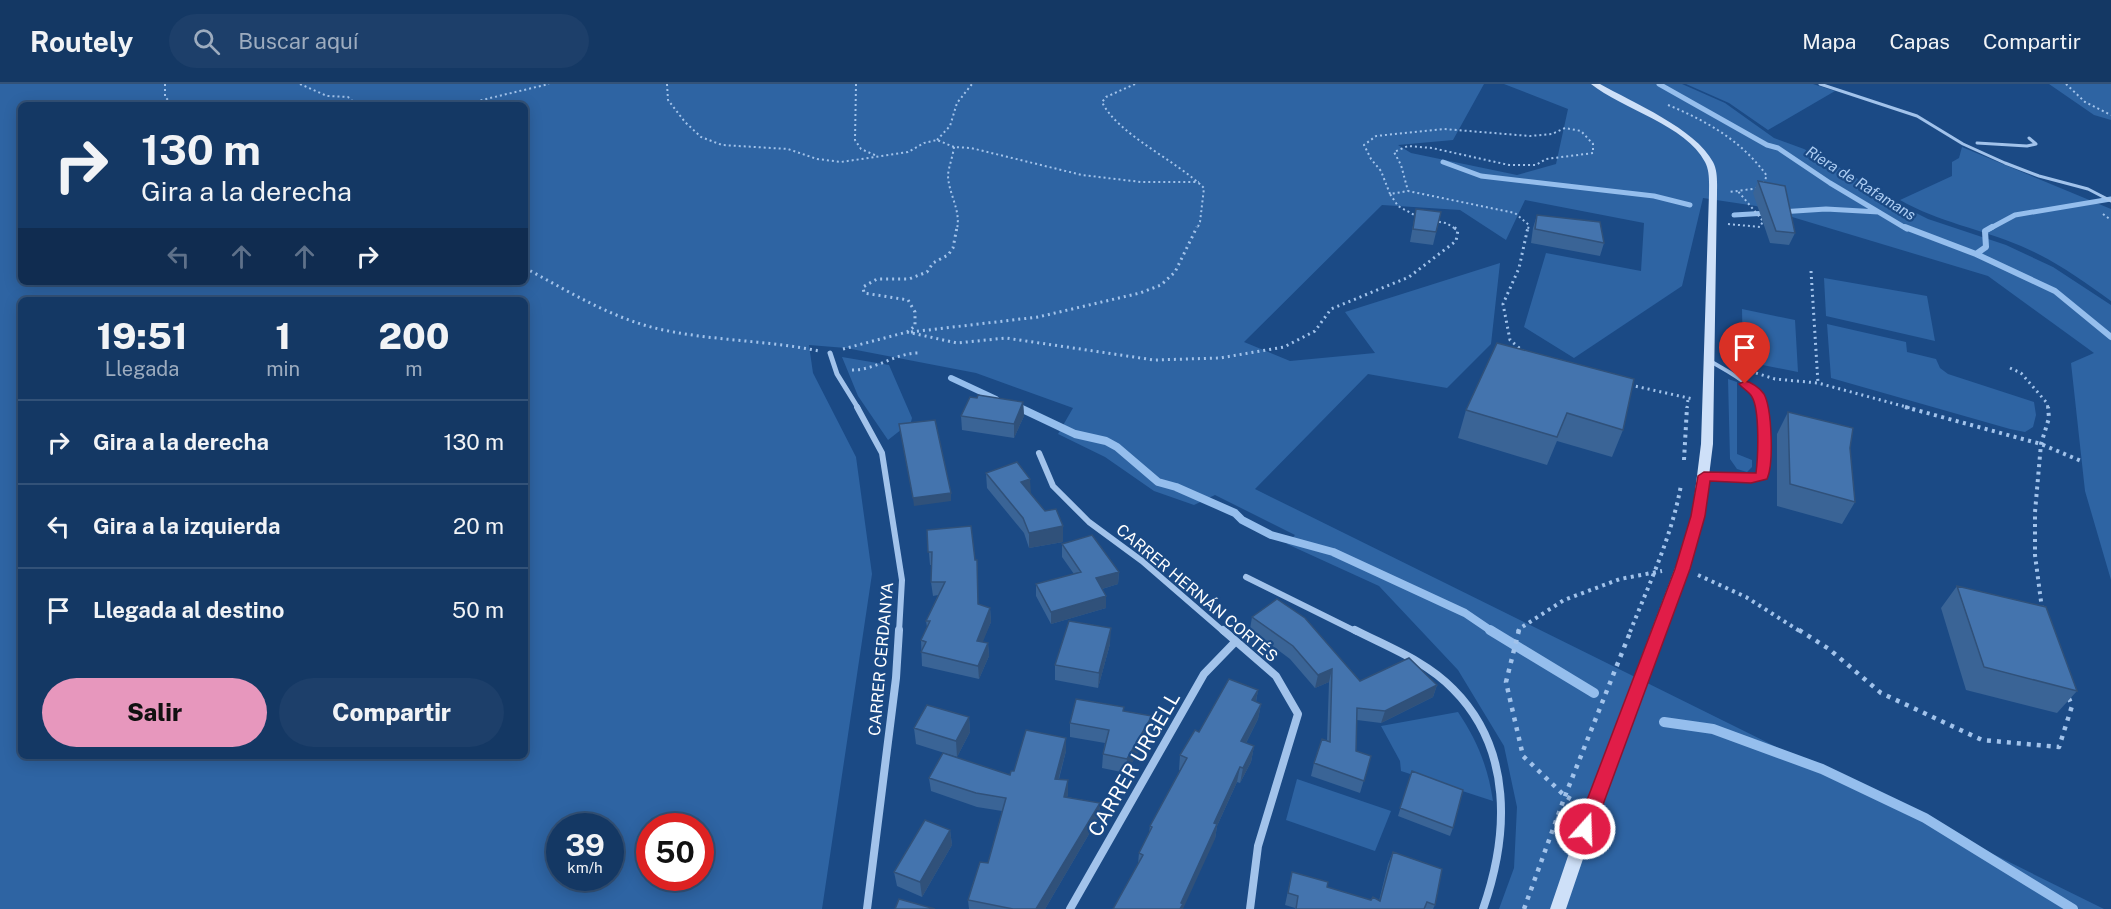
<!DOCTYPE html>
<html lang="es">
<meta charset="utf-8">
<style>
body{margin:0;font-family:"Public Sans",sans-serif;background:#1d3f6a;color:#f1f3f6;height:100vh;display:flex;flex-direction:column;font-size:22px;white-space:nowrap}
*{box-sizing:border-box;margin:0}
p{font-size:20px;color:#9dacbf}
.icon{flex:none;width:33px;height:33px;fill:none;stroke:currentColor;stroke-width:2;stroke-linecap:round;stroke-linejoin:round}
.map{position:relative;flex:1;overflow:hidden}
.sheet{position:absolute;left:18px;top:213px;width:510px;height:462px;display:flex;flex-direction:column;background:#143864;border-radius:9px;box-shadow:0 3px 15px #0003,0 0 0 2px #335278}
.sheet>*{flex:none}
.banner{position:absolute;left:18px;top:18px;width:510px;height:183px;border-radius:9px;box-shadow:0 3px 15px #0003,0 0 0 2px #335278;background:#143864;color:#f1f3f6;overflow:hidden}
.speed{position:absolute;left:546px;top:729px;display:flex;gap:12px;font-size:30px;font-weight:700;text-align:center}
.speed>*{display:grid;place-content:center;width:78px;height:78px;border-radius:50%;background:#143864;box-shadow:0 3px 15px #0003,0 0 0 2px #335278;line-height:1}
.speed small{font-size:15px;font-weight:400}
.speed .limit{border:9px solid #d22;background:#fff;color:#111}
.pin{position:absolute;display:grid;place-items:center;width:51px;height:51px;color:#fff;margin:-62px -26px;border-radius:50% 50% 50% 0;rotate:-45deg;box-shadow:0 0 6px #0007}
.pin .icon{rotate:45deg}
.me{position:absolute;width:66px;margin:-33px;rotate:20deg;stroke-linejoin:round;filter:drop-shadow(0 0 4px #0008)}
.turn{display:flex;align-items:center;gap:21px;height:126px;padding:0 24px;font-size:27px}
.turn .icon{width:78px;height:78px;stroke-width:2.5}
.turn b{display:block;font-size:42px;line-height:51px}
.lanes{display:flex;align-items:center;height:57px;padding:0 24px;background:#0003;justify-content:center;gap:30px;direction:ltr}
.lanes .off{opacity:.35}
.eta{display:flex;justify-content:space-evenly;align-items:center;height:102px;text-align:center}
.eta b{font-size:36px;font-weight:800;line-height:42px}
.cta{display:flex;gap:12px;margin-top:auto;padding:12px 24px}
.cta a{flex:1;height:69px;border-radius:36px;background:#e797bd;color:#111;font-size:24px;font-weight:800;line-height:69px;text-align:center}
.cta a+a{background:#1d3f6a;color:#f1f3f6}
ul{padding:0;list-style:none}
li{display:flex;align-items:center;gap:18px;height:84px;padding:0 24px;border-top:2px solid #335278}
li div{flex:1}
li b{display:block;font-size:22px}
li em{font-style:normal}
header{display:flex;align-items:center;gap:36px;box-sizing:border-box;height:84px;padding:0 30px;background:#143864;border-bottom:2px solid #335278}
header strong{font-size:28px}
nav{display:flex;gap:33px;margin-inline-start:auto;font-size:21px}
.search{width:420px;height:54px;background:#1d3f6a;display:flex;align-items:center;gap:15px;box-sizing:border-box;padding:0 21px;border-radius:33px;color:#9dacbf;font-size:22px}
.map>svg:first-child{display:block}
.green{fill:#2e64a3;fill-rule:evenodd}
.lines{fill:none;stroke-linecap:round;stroke-linejoin:round}
.stream-far3{stroke:#95beed;stroke-width:5}
.stream-far2{stroke:#95beed;stroke-width:6}
.stream-far1{stroke:#95beed;stroke-width:8}
.stream{stroke:#95beed;stroke-width:10}
.path-far3{stroke:#a2c3eb;stroke-width:2;stroke-dasharray:2 3;stroke-linecap:butt}
.path-far2{stroke:#a2c3eb;stroke-width:3;stroke-dasharray:2 4;stroke-linecap:butt}
.path-far1{stroke:#a2c3eb;stroke-width:4;stroke-dasharray:3 4.5;stroke-linecap:butt}
.path{stroke:#a2c3eb;stroke-width:4.5;stroke-dasharray:4 6;stroke-linecap:butt}
.service-far2{stroke:#a2c3eb;stroke-width:3}
.service-far1{stroke:#a2c3eb;stroke-width:4}
.service{stroke:#a2c3eb;stroke-width:4.5}
.minor-far2{stroke:#a2c3eb;stroke-width:5}
.minor-far1{stroke:#a2c3eb;stroke-width:6}
.minor{stroke:#a2c3eb;stroke-width:8}
.secondary{fill:#cee0f8;fill-rule:evenodd}
.wall{fill:#3a6496}
.shaded-wall{fill:#30517a}
.building{fill:#4474ae;stroke:#30517a;stroke-width:1.5}
.route{fill:#e11d48;stroke:#92132f;stroke-width:1.5}
.labels{text-anchor:middle;dominant-baseline:central;stroke-width:4.5;stroke-linejoin:round;paint-order:stroke}
.far-water-label{font-size:15px;font-style:italic;fill:#adcdf3;stroke:#1b4a85}
.street-label{font-size:16px;fill:#fff;stroke:#1b4a85}
.near-street-label{font-size:20px;fill:#fff;stroke:#1b4a85}
</style>
<header>
<strong>Routely</strong>
<div class="search"><svg class="icon" aria-label="search" viewBox="0 0 24 24"><circle cx="10" cy="10" r="6"/><path d="M15 15l6 6"/></svg>Buscar aquí</div>
<nav><a>Mapa</a><a>Capas</a><a>Compartir</a></nav>
</header>
<div class="map">
<svg width="2111" height="825" viewBox="0 0 2111 825">
<rect width="100%" height="100%" fill="#1b4a85"/>
<path class="green" d="M0 0H1484L1453 56 1398 61 1411 69 1517 91 1556 80 1568 25 1504 0H1682L1725 19 1774 54 1804 65 1844 86 1892 117 1928 135 2006 161 2053 183 2111 221V496L2085 407 2071 279 2094 269 1988 192 1756 122 1703 114 1682 202 1574 274 1524 243 1546 169 1641 187 1644 139 1525 116 1506 156 1460 126 1382 121 1244 258 1290 277 1375 269 1345 228 1500 179 1491 260 1447 304 1368 290 1255 405 2104 825H1499L1514 784 1517 723 1504 662 1458 586 1379 502 1287 460 1295 451 1215 411 1194 421 1154 407 1105 373 1058 350 1073 324 976 289 846 264 809 261 813 289 856 373 872 490 822 825H0ZM21 21H525V198H21ZM21 216H525V672H21ZM560 742H610V794H560ZM650 742H700V794H650Z
M1686 0H1813L1835 7 1768 46 1729 19Z
M2049 0H2111V36L2094 31Z
M1962 63 2111 125V217C2082 196 2054 176 2021 162 1981 145 1938 138 1900 116L1952 92V78L1959 74Z
M1824 194 1927 212 1935 257 1826 232Z
M1742 225 1795 236 1798 288 1743 277Z
M1827 240 1906 258 1907 268 1936 275 1940 284 1948 290 2034 318 2036 331 2033 343 2025 348 2010 345 1831 294Z
M842 273 889 281 912 334 911 338 888 356 858 312Z
M1728 295 1737 298V370L1752 376V383L1747 388 1737 385 1730 375Z
M1458 628C1477 656 1488 683 1493 717L1401 687 1400 677 1381 642Z
M1297 695 1391 727 1375 767 1286 736Z"/>
<g class="lines">
<path class="stream-far3" d="M1659 0 1767 61 1778 64 1830 99 1907 145
M1443 78 1481 92 1654 112 1690 121
M1780 128 1826 125 1879 128
M1734 131 1768 129
M1989 145 2015 131 2111 115"/>
<path class="stream-far2" d="M1905 143 1976 170 2055 207 2111 253
M1976 170 1986 163 1985 147 1992 143
M951 294 996 315
M1016 322 1021 324"/>
<path class="stream-far1" d="M1018 323 1075 350 1106 357 1117 363 1158 398 1176 403 1235 429 1242 436 1271 451 1333 468 1465 529 1493 548"/>
<path class="stream" d="M1490 546 1594 609
M1664 638 1713 645 1822 685 1925 734 2073 825"/>
<path class="path-far3" d="M165 0V13L173 21
M300 0 327 12 348 13 357 21
M667 0 668 16 685 38 701 53 722 61 788 65 817 75 841 78 908 68 924 59 937 56 954 63 971 64 1082 91 1141 98H1199
M856 0 855 56 861 65 877 72
M1135 0 1106 13 1102 18C1118 51 1176 76 1204 104L1200 138 1197 145
M2066 0 2085 18 2111 31
M461 21 549 0
M1668 21C1707 37 1742 57 1767 92L1760 104 1729 108
M937 56 950 42 957 19 972 0
M954 63C953 72 948 85 948 92 949 111 961 126 957 145
M1390 110 1381 87 1371 75 1364 61 1376 52 1444 45 1530 52 1552 50 1565 44 1581 47 1593 60V69L1546 75 1536 81H1509L1432 64 1408 62 1394 68 1401 81 1408 107
M2103 130 2111 136
M1418 133 1398 122 1390 110 1408 107 1515 129 1529 141 1528 145
M1434 137 1446 139 1456 145
M1728 140 1760 143 1763 137 1737 106"/>
<path class="path-far2" d="M525 184C568 207 611 234 659 245 712 257 766 256 819 267
M1811 187 1818 299
M907 248 957 259 1006 254 1154 276 1220 274 1284 263 1315 247 1331 225 1409 193 1456 157 1458 146 1453 143
M911 248 1038 233 1140 209 1161 201 1175 188 1197 143
M843 265 907 248 915 242V228L908 216 864 209 863 203 877 195H909L927 188 933 179 948 171 953 164 957 143
M1524 268 1510 256 1503 220 1519 184 1528 143
M2010 284 2021 289 2047 319 2048 324
M852 286C877 286 894 269 919 269
M1756 289 1775 295 1818 299 1910 324
M1630 301 1693 315
M1687 324 1688 315"/>
<path class="path-far1" d="M1905 323 2041 360 2081 377
M1684 376 1687 323
M1698 491 1746 513 1801 548
M2042 525 2035 471V428L2041 360 2049 334 2048 323
M1518 548 1519 545 1564 516 1620 495 1662 487
M1630 548C1649 500 1672 452 1681 401"/>
<path class="path" d="M1519 546 1506 598 1523 672 1565 712 1575 717
M1799 546 1829 565 1881 609 1982 656 2059 663 2072 622 2068 612
M1524 825 1565 712 1631 546"/>
<path class="service-far2" d="M1820 0 1917 32 1963 60 2005 79 2039 92 2088 105 2111 117
M1977 59 2027 62 2036 60 2029 54"/>
<path class="service-far1" d="M1710 277C1730 289 1756 300 1762 324"/>
<path class="service" d="M1705 392 1751 395 1762 392 1764 349 1761 323"/>
<path class="minor-far2" d="M830 269 837 290 858 324"/>
<path class="minor-far1" d="M857 323 882 369 902 496 899 548
M1039 369 1053 402 1089 438 1142 477 1224 548
M1246 493 1357 548"/>
<path class="minor" d="M1223 546 1276 592 1298 630 1258 762 1250 825
M1355 546C1388 563 1426 577 1453 605 1513 665 1509 751 1483 825
M867 825 896 594 899 546
M1070 825 1204 590 1235 558"/>
<path class="secondary" d="M1591 0H1600C1632 18 1696 45 1713 78 1718 87 1717 100 1717 110L1713 360 1704 432 1698 455 1600 725 1566 825H1550L1584 725 1686 455 1692 432 1701 360 1709 110C1709 100 1710 87 1705 78 1686 41 1622 25 1591 0Z"/>
</g>
<path class="wall" d="M1758 97 1795 149 1789 161 1770 159 1753 109Z
M1416 125 1441 128 1433 161 1410 158Z
M1537 131 1604 159 1600 172 1531 159 1533 144Z
M1497 259 1623 346 1612 373 1557 357 1547 381 1458 354 1466 326Z
M977 314 1023 318 1024 332 1014 354 962 346 961 332Z
M1788 328 1850 364 1855 418 1842 440 1777 422V350Z
M986 389 1031 410 1063 458 1029 464 1024 449 987 404Z
M927 446 975 476H977L978 520 990 524 991 538 982 558 988 559 989 572 979 595 922 582 921 556 927 543 926 537 938 511 933 512 931 498 932 481H930Z
M1062 460 1119 488 1118 500 1102 505 1106 512V524L1051 540 1036 512V500L1074 490 1062 473Z
M1957 502 2077 607 2057 629 1966 606 1941 524Z
M1252 533 1360 597 1437 601 1433 613 1381 639 1357 636 1356 667 1371 672 1360 709 1311 692 1314 679 1327 657 1329 598 1315 604 1290 575 1250 545Z
M1110 560 1098 604 1055 596V581Z
M1258 606 1256 618 1261 620 1258 635 1246 659 1254 662 1251 678 1240 699 1237 698 1217 742 1215 755 1138 780 1139 769 1149 749 1150 742 1180 686H1179L1180 671 1199 648Z
M1123 627 1151 646 1126 689 1102 684 1103 670 1105 659 1070 653V639Z
M969 633 970 648 957 673 916 660 914 644Z
M1066 654V667L1059 695 1068 710 1067 713 1100 719 1099 733 1045 825H969L968 816 988 779 1002 727 977 723 931 707 929 694 1010 691Z
M1412 687 1453 744 1450 752 1398 732Z
M950 746 952 761 922 813 897 802 894 788Z
M1393 768 1435 821 1433 825H1295V824L1285 821 1292 788 1327 803 1371 816 1379 817 1388 780Z"/>
<path class="shaded-wall" d="M1023 318 1024 332 1014 354V340Z
M1030 395 1031 410 1021 398Z
M951 409V417L914 422 913 414Z
M1063 442V458L1029 464V449Z
M1119 488 1118 500 1095 507 1096 494Z
M1106 512V524L1051 540V528Z
M990 524 991 538 978 570 977 557Z
M1111 544 1110 560 1098 604 1099 589Z
M988 559 989 572 979 595 978 582Z
M1332 585 1329 598 1315 604 1318 591Z
M1437 601 1433 613 1381 639 1385 627Z
M1258 606 1255 622 1252 616Z
M1261 620 1258 635 1239 673 1241 657Z
M1152 632 1151 646 1126 689 1127 675Z
M969 633 970 648 957 673 956 657Z
M1066 654V667L1055 708V695Z
M1254 662 1251 678 1240 699 1243 684Z
M1240 683 1237 698 1217 742 1215 755 1183 825H1180L1181 819 1214 739Z
M1068 696V710L1064 727V713Z
M1100 719 1099 733 1045 825H1036Z
M950 746 952 761 922 813 920 798Z"/>
<path class="building" d="M1758 97 1785 102 1795 149 1776 147Z
M1416 125 1441 128 1436 148 1413 145Z
M1537 131 1600 138 1604 159 1535 145Z
M1497 259 1634 295 1623 346 1567 329 1557 353 1466 326Z
M978 311 1023 318 1014 340 961 332 970 313 977 314Z
M1788 328 1853 344 1850 364 1855 418 1790 400Z
M935 336 951 409 913 414 899 340Z
M1017 378 1030 395 1021 398 1045 427 1056 425 1063 442 1029 449 1023 434 986 389Z
M971 442 975 476H977L978 520 990 524 977 557 988 559 978 582 921 568 926 558 921 556 930 537H926L945 498H931L932 468H928L927 446Z
M1092 451 1119 488 1096 494 1106 512 1051 528 1036 500 1081 488 1062 460Z
M1957 502 2046 523 2077 607 1984 583Z
M1277 515 1305 534 1360 597 1409 574 1437 601 1385 627 1357 624 1356 667 1371 672 1364 697 1314 679 1322 655 1330 658 1332 585 1318 591 1293 562 1252 533Z
M1069 537 1111 544 1099 589 1055 581Z
M1229 595 1258 606 1252 616 1261 620 1241 657 1254 662 1243 684 1240 683 1214 739 1217 740 1181 819 1183 820 1180 825H1113L1143 771 1139 769 1152 743 1150 742 1187 674 1180 671 1195 646 1199 648Z
M1076 615 1124 623 1123 627 1152 632 1127 675 1103 670 1109 646 1070 639Z
M927 621 969 633 956 657 914 644Z
M1026 646 1066 654 1055 695 1068 696 1064 713 1100 719 1036 825H1013L968 816 980 778 988 779 1006 714 976 709 929 694 943 669 1010 691 1011 687H1014Z
M1412 687 1463 706 1453 744 1400 724Z
M925 736 950 746 920 798 894 788Z
M1393 768 1442 785 1435 821 1427 818 1424 825H1296L1298 812 1288 809 1292 788 1328 798 1327 803 1371 816 1373 813 1380 817Z
M899 815 935 825H895Z"/>
<path class="route" d="M1745 297C1751 298 1760 304 1764 310 1772 325 1774 380 1767 395L1751 399 1710 397 1705 432 1690 485 1594 745 1592 751 1585 753 1579 751 1576 745 1675 485 1691 432 1698 392 1704 388 1756 389C1758 374 1760 326 1752 313 1750 308 1743 305 1739 300Z"/>
<g class="labels">
<g class="far-water-label">
<text transform="translate(1861 99) rotate(32)">Riera de Rafamans</text>
</g>
<g class="street-label">
<text transform="translate(1197 509) rotate(40)">CARRER HERNÁN CORTÉS</text>
<text transform="translate(881 575) rotate(-85)">CARRER CERDANYA</text>
</g>
<g class="near-street-label">
<text transform="translate(1134 680) rotate(-60)">CARRER URGELL</text>
</g>
</g>
</svg>
<div class="speed"><div>39<small>km/h</small></div><div class="limit">50</div></div>
<div class="pin" style="left:1745px;top:300px;background:#d93025"><svg class="icon" aria-label="arrive" viewBox="0 0 24 24"><path d="M6 21V4h12l-3 4 3 4H6"/></svg></div>
<svg class="me" style="left:1585px;top:745px" viewBox="-20 -20 40 40"><circle r="17" fill="#e11d48" stroke="#fff" stroke-width="3"/><path d="M0-11L8 9 0 5-8 9z" fill="#fff"/></svg>
<div class="banner">
<div class="turn"><svg class="icon" aria-label="right" viewBox="0 0 24 24"><path d="M7 20v-9h11M14 6l5 5-5 5"/></svg><div><b>130 m</b>Gira a la derecha</div></div>
<div class="lanes"><svg class="icon off" aria-label="left" viewBox="0 0 24 24"><path d="M17 20v-9H6M10 6l-5 5 5 5"/></svg><svg class="icon off" aria-label="ahead" viewBox="0 0 24 24"><path d="M12 20V5M6 11l6-6 6 6"/></svg><svg class="icon off" aria-label="ahead" viewBox="0 0 24 24"><path d="M12 20V5M6 11l6-6 6 6"/></svg><svg class="icon" aria-label="right" viewBox="0 0 24 24"><path d="M7 20v-9h11M14 6l5 5-5 5"/></svg></div>
</div>
<section class="sheet">
<div class="eta">
<div><b>19:51</b><p>Llegada</p></div>
<div><b>1</b><p>min</p></div>
<div><b>200</b><p>m</p></div>
</div>
<ul>
<li><svg class="icon" aria-label="right" viewBox="0 0 24 24"><path d="M7 20v-9h11M14 6l5 5-5 5"/></svg><div><b>Gira a la derecha</b></div><em>130 m</em></li>
<li><svg class="icon" aria-label="left" viewBox="0 0 24 24"><path d="M17 20v-9H6M10 6l-5 5 5 5"/></svg><div><b>Gira a la izquierda</b></div><em>20 m</em></li>
<li><svg class="icon" aria-label="arrive" viewBox="0 0 24 24"><path d="M6 21V4h12l-3 4 3 4H6"/></svg><div><b>Llegada al destino</b></div><em>50 m</em></li>
</ul>
<div class="cta"><a>Salir</a><a>Compartir</a></div>
</section>
</div>
